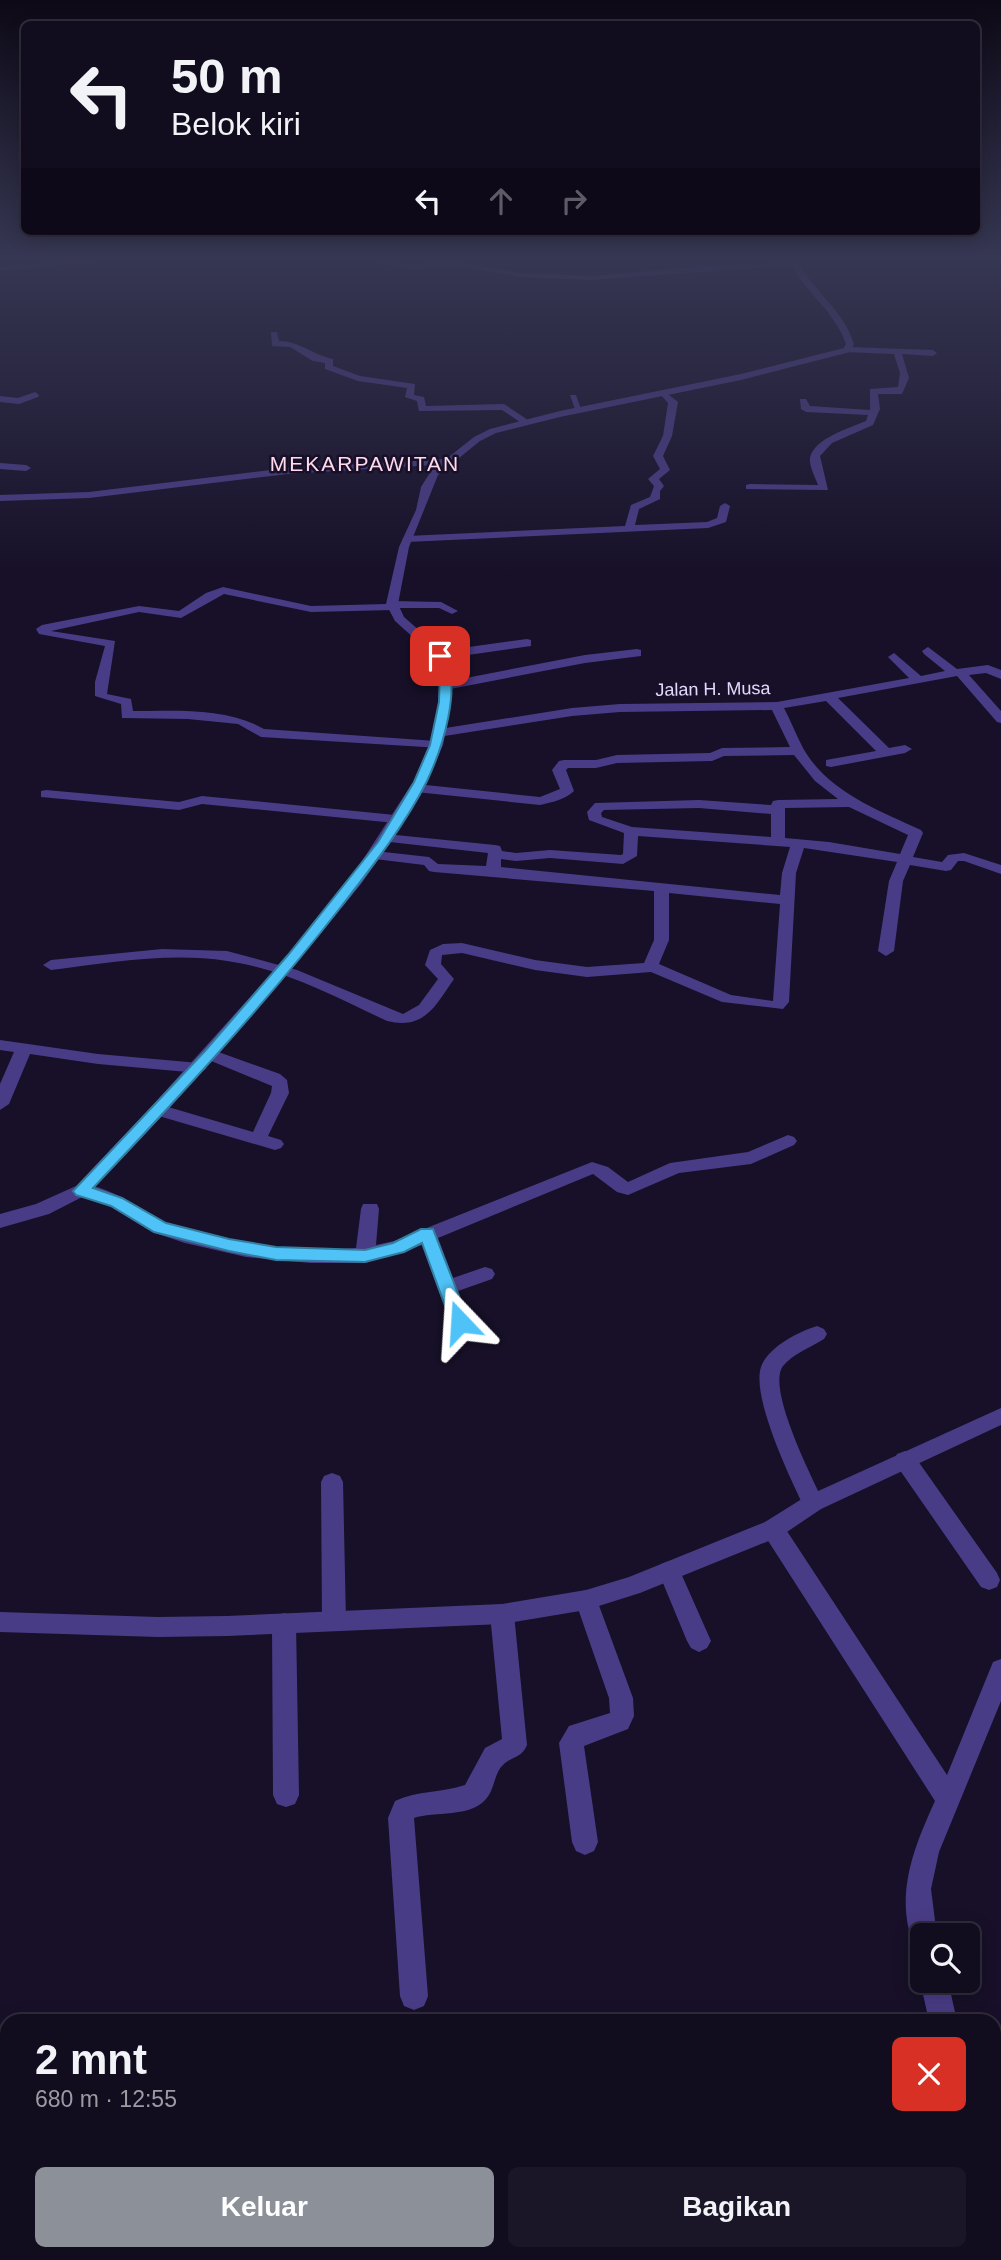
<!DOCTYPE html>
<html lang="id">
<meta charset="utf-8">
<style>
body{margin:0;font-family:Helvetica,sans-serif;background:#1a1527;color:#f1f3f6;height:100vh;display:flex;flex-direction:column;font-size:26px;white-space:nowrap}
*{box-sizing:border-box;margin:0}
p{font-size:23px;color:#9c9ba4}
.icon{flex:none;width:38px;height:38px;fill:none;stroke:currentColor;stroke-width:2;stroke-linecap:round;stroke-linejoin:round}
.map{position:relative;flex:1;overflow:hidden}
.drawer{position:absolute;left:0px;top:2014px;width:1001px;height:247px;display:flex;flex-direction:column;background:#110c1e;border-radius:21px 21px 0 0;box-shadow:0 4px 18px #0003,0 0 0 2px #302c3c}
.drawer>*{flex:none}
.guide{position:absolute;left:21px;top:21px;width:959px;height:214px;border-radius:10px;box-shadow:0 4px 18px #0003,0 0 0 2px #302c3c;background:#110c1e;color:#f1f3f6;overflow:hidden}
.tools{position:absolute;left:910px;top:1923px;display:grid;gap:14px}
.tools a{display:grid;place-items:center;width:70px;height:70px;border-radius:10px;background:#110c1e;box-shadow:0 4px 18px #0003,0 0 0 2px #302c3c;font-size:35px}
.pin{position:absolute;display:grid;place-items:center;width:60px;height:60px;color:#fff;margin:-30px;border-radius:14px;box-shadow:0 4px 10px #0006}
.me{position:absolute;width:77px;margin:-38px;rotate:340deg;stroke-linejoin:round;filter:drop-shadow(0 0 5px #0008)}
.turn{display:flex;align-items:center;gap:24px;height:147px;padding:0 35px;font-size:32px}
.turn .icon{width:91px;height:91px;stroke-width:2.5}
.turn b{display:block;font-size:49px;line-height:60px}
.lanes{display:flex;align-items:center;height:66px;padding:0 35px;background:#0003;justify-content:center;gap:35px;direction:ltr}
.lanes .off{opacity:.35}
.round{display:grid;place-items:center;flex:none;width:74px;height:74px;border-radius:10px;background:#1a1527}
.overview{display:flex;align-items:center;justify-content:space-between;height:119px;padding:0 35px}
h1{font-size:42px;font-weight:600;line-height:52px}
.action{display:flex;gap:14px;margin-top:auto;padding:14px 35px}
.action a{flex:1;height:80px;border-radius:10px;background:#8c9099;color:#fff;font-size:28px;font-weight:600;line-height:80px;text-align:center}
.action a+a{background:#1a1527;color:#f1f3f6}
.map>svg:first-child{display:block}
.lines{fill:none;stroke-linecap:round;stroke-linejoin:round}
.minor{fill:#493c86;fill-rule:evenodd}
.tertiary{fill:#493c86;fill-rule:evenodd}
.route{fill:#4fc3f7;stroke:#337fa1;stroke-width:2}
.labels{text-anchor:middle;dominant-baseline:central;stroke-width:5;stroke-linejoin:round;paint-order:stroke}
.far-street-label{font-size:18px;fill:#e1d8fe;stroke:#171028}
.far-quarter-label{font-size:21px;letter-spacing:2px;fill:#ffdaec;stroke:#171028}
</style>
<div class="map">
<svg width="1001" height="2260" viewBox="0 0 1001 2260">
<rect width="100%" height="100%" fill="#171028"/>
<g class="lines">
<path class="minor" d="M135 255H169L0 271V267Z
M347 255H362L399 264 419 265 450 261 520 273 592 276 704 266 795 263 799 265 592 280 520 277 450 265 419 269 399 268Z
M855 255H862L864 258 857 260Z
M271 332H277L279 341C299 341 313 355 333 359V366L360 376 415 384 414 395 424 397 426 406 504 404 531 422 523 424 502 410 419 411 417 401 405 397 407 388 358 381 325 369V363L313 361 290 347 272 346Z
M847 347 933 350 937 353 933 356 902 354 909 378 902 394H878L880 409 873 425 832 443 820 456 828 490 746 489V485L750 484 818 485C815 477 809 466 810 458 814 438 850 428 866 421L868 415 806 412 801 409 800 399H806L810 406 870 410V389L898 387 900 373 894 354 844 352Z
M664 391 678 402 672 436 663 456 670 470 659 479 664 486 660 491V499L639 509 635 525 707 522 717 518 720 506 725 503 730 506 726 522 708 528 407 542 402 539 407 536 625 526 631 505 650 497 654 486 648 479 660 469 653 456 663 436 668 403 660 394Z
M35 392 39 395 38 397 19 404 0 402V396L18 398Z
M570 395H576L582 412H576Z
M447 459 450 460V464L288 474 89 498 0 501V495L89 492 288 468Z
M0 463 26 465 31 468 26 471 0 469Z
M223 587 311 606 386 604 392 601 441 602 458 611 452 614 439 608H398L393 610 311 612 224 594 181 618 139 612 51 631 115 641 107 694 131 699 133 711C176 711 226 707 264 729L436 741 443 745 441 748 261 737 238 724 188 719 122 718 121 704 95 696V682L105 646 39 634 36 629 42 625 139 606 179 611 206 593Z
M527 639 531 640V646L440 659 434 655 440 651Z
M928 647 957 669 988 665 1001 670V679L986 673 969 675 1001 711V723L997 722 957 676 838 698 889 748 905 745 912 749 905 753 831 767 826 766V760L876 751 826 701 784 708C791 721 796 735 803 748 828 792 878 810 921 830L923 833 913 857 942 862 948 855 964 853 1001 865V874L964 861H958L951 870 946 871 910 865 903 881 894 951 886 956 878 951 889 881 897 862 804 848 796 873 789 1002 783 1009 722 1002 651 972 587 977 535 970 462 953 442 955 441 964 454 979C435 1006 425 1030 387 1021 336 997 284 969 227 961 169 952 109 963 51 970L43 965 51 960 162 949 227 951 297 970 403 1014 419 1005 438 979 425 965 430 950 443 944 462 943 535 960 587 967 644 963 654 940V891L434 872 429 871 424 865 375 859 368 855 375 851 429 857 438 864 486 866 488 853 381 841 379 838 386 834 495 845 500 846 502 851 516 853 550 850 621 855 623 854 624 833 589 820 587 812 595 803 699 800 771 805 773 801 778 800 838 799 815 781 794 755 724 756 712 761 617 763 596 768H568L566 770 574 791C565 800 552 802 540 805L416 792 409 788 416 784 540 797 560 789 552 770 559 761 564 760H596L617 755 710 753 722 748 790 747 772 710 620 712 572 716 438 737 433 736V730L572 708 620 704 777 702 909 678 888 657 894 653 921 676 945 671 924 654 922 651ZM849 807 908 835 900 854 829 842 785 838V808ZM699 808 771 814V837L632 827 602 817 601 813 604 810ZM638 836 790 847 782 873 780 895 501 867V859L516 861 550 858 623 864 637 856ZM669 893 780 904 773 1001 731 995 659 964 669 940Z
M637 649 641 650V656L585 663 445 690 439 686 445 682 585 655Z
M46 790 179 802 202 796 395 815 402 819 395 823 202 804 179 810 41 797V791Z
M0 1040 98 1054 199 1063 207 1068 199 1073 98 1064 30 1054 9 1104 0 1110V1084L14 1052 0 1050Z
M210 1049 280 1074 287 1080 289 1093 268 1136 281 1140 284 1144 281 1148 275 1150 152 1114 149 1110 158 1104 253 1132 271 1093 272 1086 204 1058 202 1054 204 1050Z
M788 1135 794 1137 797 1141 794 1145 751 1164 679 1173 628 1195 617 1192 593 1174 438 1238 453 1278 485 1267 492 1269 495 1274 492 1279 458 1291 470 1322 467 1327 460 1329 453 1327 450 1322 422 1245 365 1263H311L246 1257 185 1243 152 1232 111 1207 76 1194 73 1190 76 1186C99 1179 139 1208 159 1219 208 1245 302 1254 356 1248L361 1209 363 1204H377L379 1209 376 1245 394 1241 592 1162 608 1167 628 1182 670 1163 748 1152Z
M817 1326 824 1329 827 1334 824 1339C811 1347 793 1354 783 1366 766 1388 813 1479 824 1503L821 1509 813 1512 805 1509C791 1480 751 1397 761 1367 768 1347 798 1332 817 1326Z
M905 1451 913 1454 997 1573 1000 1580 997 1587 989 1590 981 1587 897 1466 894 1460 897 1454Z
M332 1473 340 1476 343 1482 346 1621 342 1628 334 1631 326 1628 322 1621 321 1482 324 1476Z
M773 1520 781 1522 947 1775 993 1662 1001 1659V1701L939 1852 931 1889 937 1936H922V1949L914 1946C894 1895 914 1847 935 1801L765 1536 762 1529 765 1522Z
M669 1561 677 1564 680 1571 711 1641 707 1648 699 1652 691 1648 687 1641 658 1571 661 1564Z
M586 1590 594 1593 597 1600 633 1698 634 1716 628 1729 584 1746 598 1842 594 1851 585 1855 576 1851 572 1842 559 1743 569 1726 610 1713 609 1698 575 1600 578 1593Z
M502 1604 510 1607 514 1614 527 1745C522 1758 512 1756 503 1765 494 1773 495 1789 486 1799 470 1818 435 1811 414 1818L428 1996 424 2006 414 2010 404 2006 400 1996 388 1818 395 1801C418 1790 442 1793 465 1785L485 1748 502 1739 490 1614 494 1607Z
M284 1613 292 1616 296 1623 299 1795 295 1804 286 1807 277 1804 273 1795 272 1623 276 1616Z
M922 1976V1981H948L957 2021H929L920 1981Z
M1001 2131V2161L994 2164V2134Z
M212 2254H242L243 2260H213Z
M471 2254H501L502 2260H472Z
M764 2254H794L796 2260H766Z"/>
<path class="tertiary" d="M788 255H797L795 258C812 290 843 309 854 344L850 352 741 380 560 417 496 433 480 441 438 475 409 547 398 604 404 617 444 652 452 667 451 703 443 745 427 782 390 843 361 884 298 961 164 1114 88 1194 49 1214 0 1228V1214L36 1204 76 1186 152 1106 288 955 351 878 413 782 429 745 439 703 440 667 435 657 395 621 386 604 399 547 416 510 421 487 431 471 474 437 490 429 560 411 741 374 844 348 846 344C835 309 792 281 788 255Z
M1001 1408V1425L821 1509 781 1536 640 1593 586 1610 502 1624 227 1636 158 1637 0 1632V1612L158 1617 227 1616 502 1604 586 1590 629 1577 765 1522 805 1497Z"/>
</g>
<linearGradient id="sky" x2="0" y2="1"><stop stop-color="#0d0916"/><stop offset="0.45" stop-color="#363753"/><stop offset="1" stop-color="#363753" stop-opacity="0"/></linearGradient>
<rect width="1001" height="572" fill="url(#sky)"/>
<path class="route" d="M440 652 444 653C463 686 442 749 427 781 404 827 371 868 340 908 263 1007 179 1097 93 1188L122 1198 166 1223 229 1239 276 1247 365 1250 393 1243 421 1229H433L469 1322 466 1326H454L451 1322 422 1243 404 1252 365 1262 276 1260 229 1251 154 1232 111 1206 76 1195 73 1191 205 1051 288 955 378 842 414 782 430 745 439 702 440 667 435 656Z"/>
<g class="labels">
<g class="far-street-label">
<text transform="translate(713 689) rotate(-1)">Jalan H. Musa</text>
</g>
<g class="far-quarter-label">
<text x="365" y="463">MEKARPAWITAN</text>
</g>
</g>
</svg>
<div class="tools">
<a><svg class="icon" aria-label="search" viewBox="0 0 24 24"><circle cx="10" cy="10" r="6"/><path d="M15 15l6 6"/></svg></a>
</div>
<div class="pin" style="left:440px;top:656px;background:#d93025"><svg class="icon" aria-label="arrive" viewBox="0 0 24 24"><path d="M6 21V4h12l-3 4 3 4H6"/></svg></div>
<svg class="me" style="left:460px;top:1322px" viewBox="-20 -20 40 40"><path d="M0-17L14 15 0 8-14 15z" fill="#4fc3f7" stroke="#fff" stroke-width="4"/></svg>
<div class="guide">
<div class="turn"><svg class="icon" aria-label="left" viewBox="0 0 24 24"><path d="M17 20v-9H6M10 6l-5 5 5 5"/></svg><div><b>50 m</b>Belok kiri</div></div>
<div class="lanes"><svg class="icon" aria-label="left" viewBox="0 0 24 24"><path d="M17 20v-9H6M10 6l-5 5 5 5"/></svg><svg class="icon off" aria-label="ahead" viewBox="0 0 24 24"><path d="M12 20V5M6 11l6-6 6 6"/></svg><svg class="icon off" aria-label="right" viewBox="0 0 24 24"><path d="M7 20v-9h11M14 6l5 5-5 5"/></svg></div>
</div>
<section class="drawer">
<div class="overview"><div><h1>2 mnt</h1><p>680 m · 12:55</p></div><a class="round" style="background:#d93025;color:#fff"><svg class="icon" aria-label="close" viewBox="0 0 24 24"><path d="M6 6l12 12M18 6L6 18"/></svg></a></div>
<div class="action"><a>Keluar</a><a>Bagikan</a></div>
</section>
</div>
